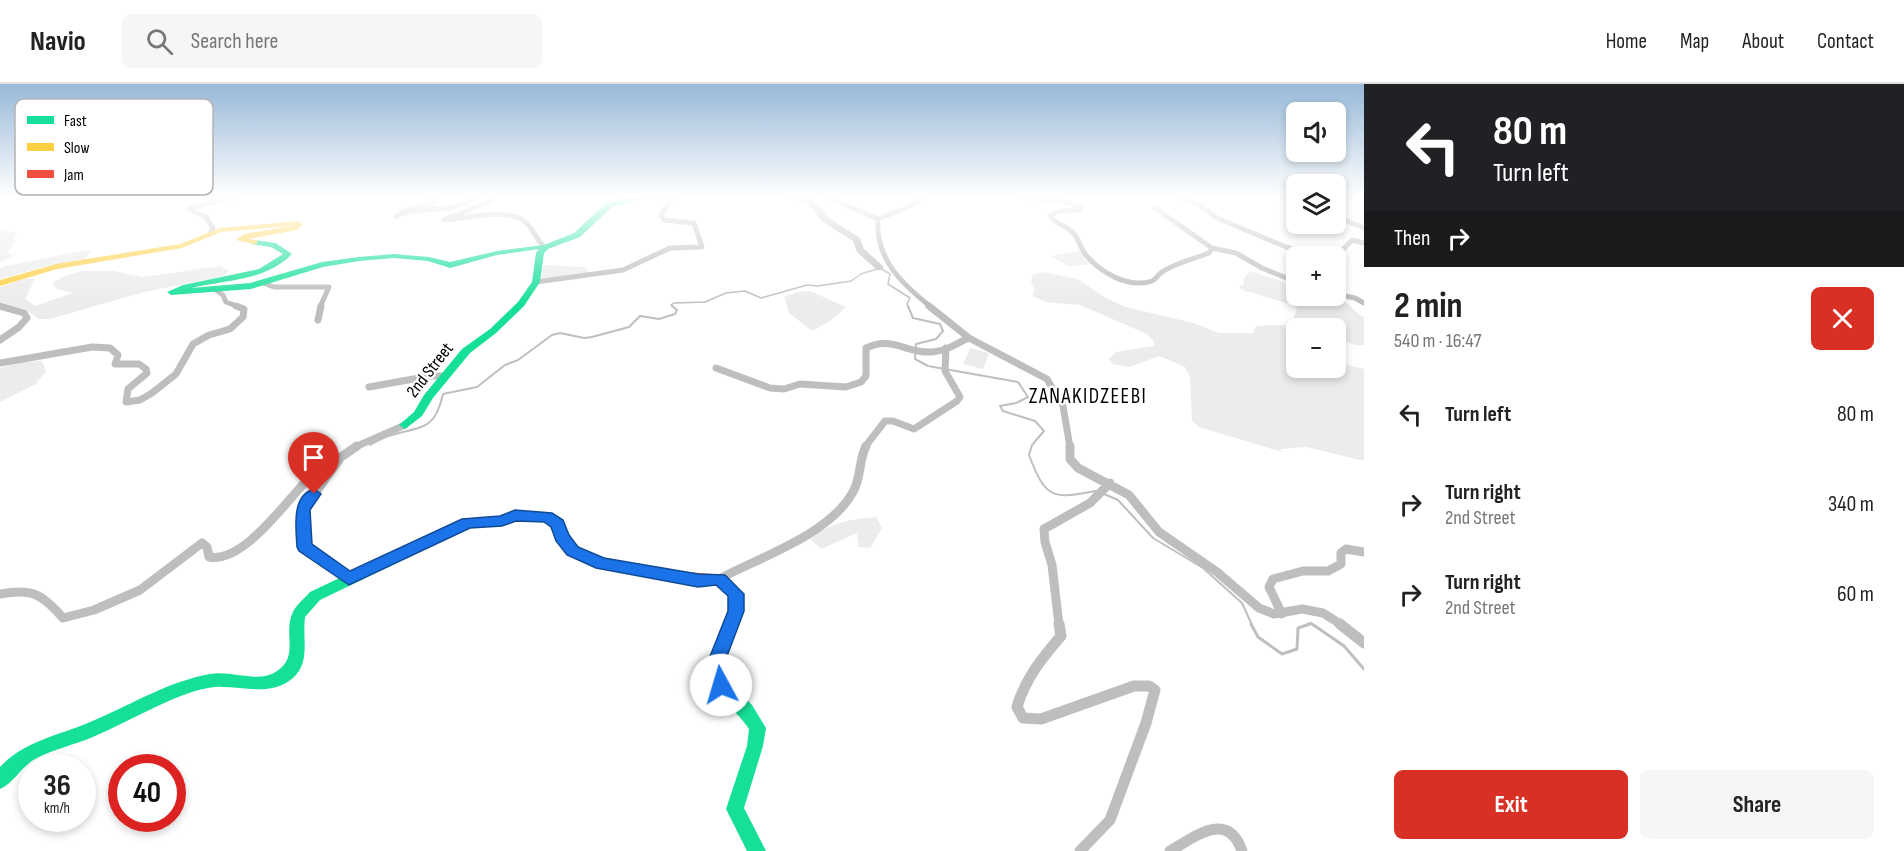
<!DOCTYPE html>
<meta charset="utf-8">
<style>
body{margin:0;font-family:"Sofia Sans Condensed",sans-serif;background:#f6f6f6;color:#222;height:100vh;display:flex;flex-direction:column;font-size:22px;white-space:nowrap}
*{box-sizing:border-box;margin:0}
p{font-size:20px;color:#767676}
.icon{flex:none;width:33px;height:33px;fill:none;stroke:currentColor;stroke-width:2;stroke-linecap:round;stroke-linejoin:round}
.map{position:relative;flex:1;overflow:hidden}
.panel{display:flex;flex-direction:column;background:#fff;width:540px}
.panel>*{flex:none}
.banner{background:#202124;color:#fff;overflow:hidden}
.tools{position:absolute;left:1286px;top:18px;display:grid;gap:12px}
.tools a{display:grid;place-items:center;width:60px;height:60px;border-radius:9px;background:#fff;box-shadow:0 3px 9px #0003;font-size:30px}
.speed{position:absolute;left:18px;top:670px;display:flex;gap:12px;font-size:30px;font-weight:700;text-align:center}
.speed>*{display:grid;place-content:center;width:78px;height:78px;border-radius:50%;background:#fff;box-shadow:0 3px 9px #0003;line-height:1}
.speed small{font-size:15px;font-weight:400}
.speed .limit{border:9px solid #d22;background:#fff;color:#111}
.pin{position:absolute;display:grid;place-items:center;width:51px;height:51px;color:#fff;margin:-62px -26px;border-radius:50% 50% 50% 0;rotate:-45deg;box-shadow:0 0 6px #0007}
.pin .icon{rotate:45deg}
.me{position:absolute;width:66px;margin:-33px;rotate:354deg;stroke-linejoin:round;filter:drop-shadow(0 0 4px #0008)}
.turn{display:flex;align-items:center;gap:21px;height:126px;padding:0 30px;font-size:27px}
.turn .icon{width:78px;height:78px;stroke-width:2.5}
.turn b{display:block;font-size:42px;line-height:51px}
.then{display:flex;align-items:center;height:57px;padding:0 30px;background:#0003;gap:12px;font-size:22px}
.round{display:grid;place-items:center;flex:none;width:63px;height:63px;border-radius:9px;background:#f6f6f6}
.overview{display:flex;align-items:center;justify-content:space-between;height:102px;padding:0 30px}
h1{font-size:36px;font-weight:700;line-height:45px}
.cta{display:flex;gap:12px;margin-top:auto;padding:12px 30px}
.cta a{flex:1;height:69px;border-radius:9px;background:#d93025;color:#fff;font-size:24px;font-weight:700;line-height:69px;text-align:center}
.cta a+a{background:#f6f6f6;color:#222}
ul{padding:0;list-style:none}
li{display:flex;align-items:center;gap:18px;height:90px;padding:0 30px}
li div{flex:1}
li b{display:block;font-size:22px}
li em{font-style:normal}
header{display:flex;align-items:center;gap:36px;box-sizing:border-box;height:84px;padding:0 30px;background:#fff;border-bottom:2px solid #e0e0e0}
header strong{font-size:28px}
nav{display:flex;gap:33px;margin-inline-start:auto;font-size:21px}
.search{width:420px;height:54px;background:#f6f6f6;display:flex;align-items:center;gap:15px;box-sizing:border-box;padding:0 21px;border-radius:9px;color:#767676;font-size:22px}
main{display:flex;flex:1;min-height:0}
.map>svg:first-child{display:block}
.green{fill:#ececec}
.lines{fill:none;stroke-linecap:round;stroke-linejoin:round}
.stream-far2{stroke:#bfbfbf;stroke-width:1.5}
.stream-far1{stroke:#bfbfbf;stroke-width:2}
.stream{stroke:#bfbfbf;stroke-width:3}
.river{fill:#bfbfbf;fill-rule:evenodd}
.street-far3{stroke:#bebebe;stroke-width:5}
.street-far2{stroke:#bebebe;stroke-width:7}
.street-far1{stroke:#bebebe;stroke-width:9}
.street{stroke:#bebebe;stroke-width:11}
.fast{fill:#16e098;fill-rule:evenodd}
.slow{fill:#ffcf43;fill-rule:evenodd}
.jam{fill:#f24e42;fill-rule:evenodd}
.route{fill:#1a73e8;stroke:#114b97;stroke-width:1.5}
.labels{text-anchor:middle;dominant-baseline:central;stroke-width:4.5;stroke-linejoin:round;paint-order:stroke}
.street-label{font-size:18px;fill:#000;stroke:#fff}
.quarter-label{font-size:21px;letter-spacing:1.5px;fill:#000;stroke:#fff}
.key{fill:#fff;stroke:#b2b2b2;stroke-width:1.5}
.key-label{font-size:16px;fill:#000}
</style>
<header>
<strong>Navio</strong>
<div class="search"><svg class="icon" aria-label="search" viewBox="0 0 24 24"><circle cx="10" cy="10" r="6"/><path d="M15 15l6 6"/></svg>Search here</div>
<nav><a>Home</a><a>Map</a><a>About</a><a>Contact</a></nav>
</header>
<main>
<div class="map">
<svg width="1364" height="767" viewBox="0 0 1364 767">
<rect width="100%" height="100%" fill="#fff"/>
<path class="green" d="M0 146 18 149 13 154 16 157 7 169 15 172 0 178Z
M92 165 85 175 43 183 0 195V184L6 182Z
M1082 166 1095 180 1068 182 1051 172Z
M544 181 585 183 590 189 541 195Z
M220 182 229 187 223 192 144 208 50 235H39L24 225 0 218V203L24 195H35L25 215 35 222 73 209 57 205 52 199 65 192 81 187H114L143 193Z
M1250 187 1296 202V212C1313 212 1329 210 1345 218 1353 223 1354 228 1364 233V261H1355L1335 252V244H1317L1293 234 1297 225 1290 220 1243 206 1238 202 1244 201 1243 195Z
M1044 188 1078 195 1104 213 1126 223 1193 239 1219 249H1253L1256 242 1281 241 1298 244H1296V284H1335V278L1364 285V377L1307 363 1280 365 1282 368 1199 343 1192 337 1190 293 1185 283 1159 272 1130 283 1112 280 1109 275 1116 268 1154 262V258L1147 250 1080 221 1046 218 1032 212 1035 205 1031 198 1032 191Z
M810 207 846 223 830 237 812 247 789 229 784 213 797 208Z
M970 264 989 269 983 285 963 280Z
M42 277 46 287 36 300 0 318V284L20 278Z
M876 433 882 444 870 464 859 463 857 449 821 465 810 455C829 439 851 435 876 433Z"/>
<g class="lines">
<path class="stream-far2" d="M674 223 671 221 674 219 705 218 726 209 745 207 761 214 807 201 818 202 851 197 861 190 880 184 890 190 888 200 910 214 907 220 908 223"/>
<path class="stream-far1" d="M908 222 913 234 940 240 943 247 936 255 916 260 915 275 928 282 1018 298 1028 313 1016 319 1000 322 1003 327 1035 337 1044 347 1032 361 1029 371C1046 416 1053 415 1096 407
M370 361C377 357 384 353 392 351 423 342 435 346 443 310L477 303 505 281 518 276 552 251 560 249 584 254 592 253 629 243 640 232 659 235 675 230 677 226 672 222
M1104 410 1118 416 1153 454 1203 484 1242 519 1252 541
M1306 541 1311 539 1314 541"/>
<path class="stream" d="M1251 540 1258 553 1282 570 1297 565 1298 544 1310 540
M1312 540 1344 562 1364 585"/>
<path class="river" d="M780 113 813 115 829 134 860 154 864 165 883 182V186H877L857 168 853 157 823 138 807 119Z"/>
<path class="street-far3" d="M432 113 435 115 434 118 407 126 396 132 411 127 451 124 479 113
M495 113 491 117 444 136C466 135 506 123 524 137 534 144 536 157 545 163
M827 113 878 135
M925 113 906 124 878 135C875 175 902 200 931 223
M1021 113 1066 118 1081 123
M1178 113 1201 122 1217 134 1286 163 1323 172
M1288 113 1296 117
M1081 123 1080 126 1061 127 1050 131C1055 141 1069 142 1075 151 1079 157 1081 165 1086 171 1100 188 1128 205 1152 197 1157 195 1157 191 1162 188 1175 179 1194 175 1209 169L1212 164
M1155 124 1212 164 1236 169 1262 184 1296 198
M1335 132 1364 144
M210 150 213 144 206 133 189 125 234 113
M1335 174 1352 156 1364 159
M536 198 623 186 670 164 702 163 694 139 664 136 661 130 673 115
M263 199 274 203H329L320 223
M214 205 223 211 226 218 239 223
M1335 210 1355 214 1364 219
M0 222 4 223"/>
<path class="street-far2" d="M0 222 24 229 27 234 19 243 0 256
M929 222 969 254 1047 295 1063 322 1070 363
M318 236 321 222
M0 279 92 263 110 264 118 271 115 280H139L146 285 147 289 128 305 126 318 140 316 152 309 176 290 193 260 209 251 230 245 243 233 244 225 236 222
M716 284 770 304 784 305 800 300 846 303 861 298 866 292V264C893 251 906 270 932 268 945 267 957 260 968 254
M369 303 430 292H445
M355 363 405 341
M865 363 885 337H893L914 345 957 317 960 313 945 287 946 264"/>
<path class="street-far1" d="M1070 362V375L1078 384 1129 411 1159 448 1217 488 1259 524 1274 530 1302 525 1323 529 1342 541
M349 494 304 463 303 426 341 373 357 362
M719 495C760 473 832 450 854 406 861 392 859 376 866 362
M0 510C32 504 42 510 63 534L94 526 140 506 202 459 207 463 209 473C246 480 291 409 317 386 323 381 333 377 341 373
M1282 530 1269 503 1273 495 1303 487H1328L1341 480V469L1346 465 1364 468
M1059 541 1052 481 1045 458 1044 445 1090 419 1110 399"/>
<path class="street" d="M1059 540 1061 552C1042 574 1025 595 1017 623L1023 634 1041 635 1134 602H1149L1155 606 1146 639 1110 736 1080 767
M1340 540 1364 559
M1170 767C1196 752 1228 726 1242 767"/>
<path class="fast" d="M634 113H684L680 115H642L612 123 580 153 548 165 544 169 540 198 524 222 496 249 470 269 433 314 422 332 405 345 399 341 414 328 424 311 462 265 490 245 518 218 532 198 536 169 539 165 497 171 450 184 428 177 394 174 359 177 323 183 251 205 171 211 167 208 183 201 259 185 283 170 271 163 251 160V156H254L276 159 292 170C266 197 225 196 191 204L250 199 322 178 359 173 394 170 429 173 450 178 497 167 544 161 574 149 606 119Z
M515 427 552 430 562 437 575 460 589 469 622 479 673 487 678 488 680 492 678 496 673 497 622 489 580 477 565 468 552 443 544 438 516 437 502 442 469 444 320 516 305 533C302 554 311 578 293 594 272 612 247 603 222 603 213 602 204 605 195 607 160 618 128 638 95 652 75 661 53 665 35 675 21 683 14 699 0 705V683C26 655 63 651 97 635 134 619 170 597 210 590 231 586 259 600 277 587 298 573 285 553 291 533 294 522 303 516 310 508L462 436 501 432Z
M719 586 725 588 728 597 752 621 766 644 763 662 744 724 766 767H747L726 725 747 662 749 645C738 628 716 613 711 593L713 588Z"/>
<path class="slow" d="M297 137H300L302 142 296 146 248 155 257 156V160H254L236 156 244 150 292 142 221 148 182 164 57 185 0 202V196L56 180 180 160 220 144Z"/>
<path class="jam" d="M673 487 724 491 743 510V527L723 580 727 593 725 598 719 600 713 598 707 580 729 527V512L716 500 668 496 666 492 668 488Z"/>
</g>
<linearGradient id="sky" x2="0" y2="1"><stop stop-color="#97b8d8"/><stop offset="0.51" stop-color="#fff"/><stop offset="1" stop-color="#fff" stop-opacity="0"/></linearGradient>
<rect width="1364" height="220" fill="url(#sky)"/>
<path class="route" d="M314 405 321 410 310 426 312 460 350 487 462 435 500 432 515 426 552 429 563 436 569 451 578 463 604 474 698 490 725 491 744 510V527L724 580 730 601 728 606 721 609 715 606 707 580 728 527V512L716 501 698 503 596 484 567 471 556 457 551 443 544 438 516 437 502 442 470 444 349 501 299 467 297 463C296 445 291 411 314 405Z"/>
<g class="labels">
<g class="street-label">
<text transform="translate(430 286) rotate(-52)">2nd Street</text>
</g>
<g class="quarter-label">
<text x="1088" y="312">ZANAKIDZEEBI</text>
</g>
</g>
<rect x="15" y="15" width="198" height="96" rx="9" class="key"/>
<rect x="27" y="32" width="27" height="8" fill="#16e098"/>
<rect x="27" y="59" width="27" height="8" fill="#ffcf43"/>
<rect x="27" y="86" width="27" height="8" fill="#f24e42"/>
<g class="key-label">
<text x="64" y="42">Fast</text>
<text x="64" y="69">Slow</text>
<text x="64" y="96">Jam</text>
</g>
</svg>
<div class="tools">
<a><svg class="icon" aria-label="sound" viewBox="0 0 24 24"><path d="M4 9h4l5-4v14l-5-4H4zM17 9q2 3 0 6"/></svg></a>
<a><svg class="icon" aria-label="layers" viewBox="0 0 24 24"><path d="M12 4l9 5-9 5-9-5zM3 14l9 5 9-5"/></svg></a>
<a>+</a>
<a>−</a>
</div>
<div class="speed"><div>36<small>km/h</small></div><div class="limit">40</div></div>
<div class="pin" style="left:314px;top:410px;background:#d93025"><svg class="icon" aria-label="arrive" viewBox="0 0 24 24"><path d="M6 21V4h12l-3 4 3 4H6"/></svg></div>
<svg class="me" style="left:721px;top:601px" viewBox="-20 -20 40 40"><circle r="19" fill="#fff"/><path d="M0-13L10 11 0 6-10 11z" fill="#1a73e8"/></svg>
</div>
<section class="panel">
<div class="banner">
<div class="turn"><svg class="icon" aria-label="left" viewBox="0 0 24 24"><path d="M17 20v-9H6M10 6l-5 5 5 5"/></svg><div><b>80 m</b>Turn left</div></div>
<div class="then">Then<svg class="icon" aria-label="right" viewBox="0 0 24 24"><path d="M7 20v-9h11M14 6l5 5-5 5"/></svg></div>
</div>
<div class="overview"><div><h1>2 min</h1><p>540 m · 16:47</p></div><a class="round" style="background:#d93025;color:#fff"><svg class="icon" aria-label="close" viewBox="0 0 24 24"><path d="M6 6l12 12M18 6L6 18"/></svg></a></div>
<ul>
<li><svg class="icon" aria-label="left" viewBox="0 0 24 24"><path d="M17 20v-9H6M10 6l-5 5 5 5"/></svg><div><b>Turn left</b></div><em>80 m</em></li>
<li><svg class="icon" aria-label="right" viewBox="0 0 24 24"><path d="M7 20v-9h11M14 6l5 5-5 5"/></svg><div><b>Turn right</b><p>2nd Street</p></div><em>340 m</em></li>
<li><svg class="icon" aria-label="right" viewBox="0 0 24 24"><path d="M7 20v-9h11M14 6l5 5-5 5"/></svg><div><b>Turn right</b><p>2nd Street</p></div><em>60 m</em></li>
</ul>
<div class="cta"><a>Exit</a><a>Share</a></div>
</section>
</main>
